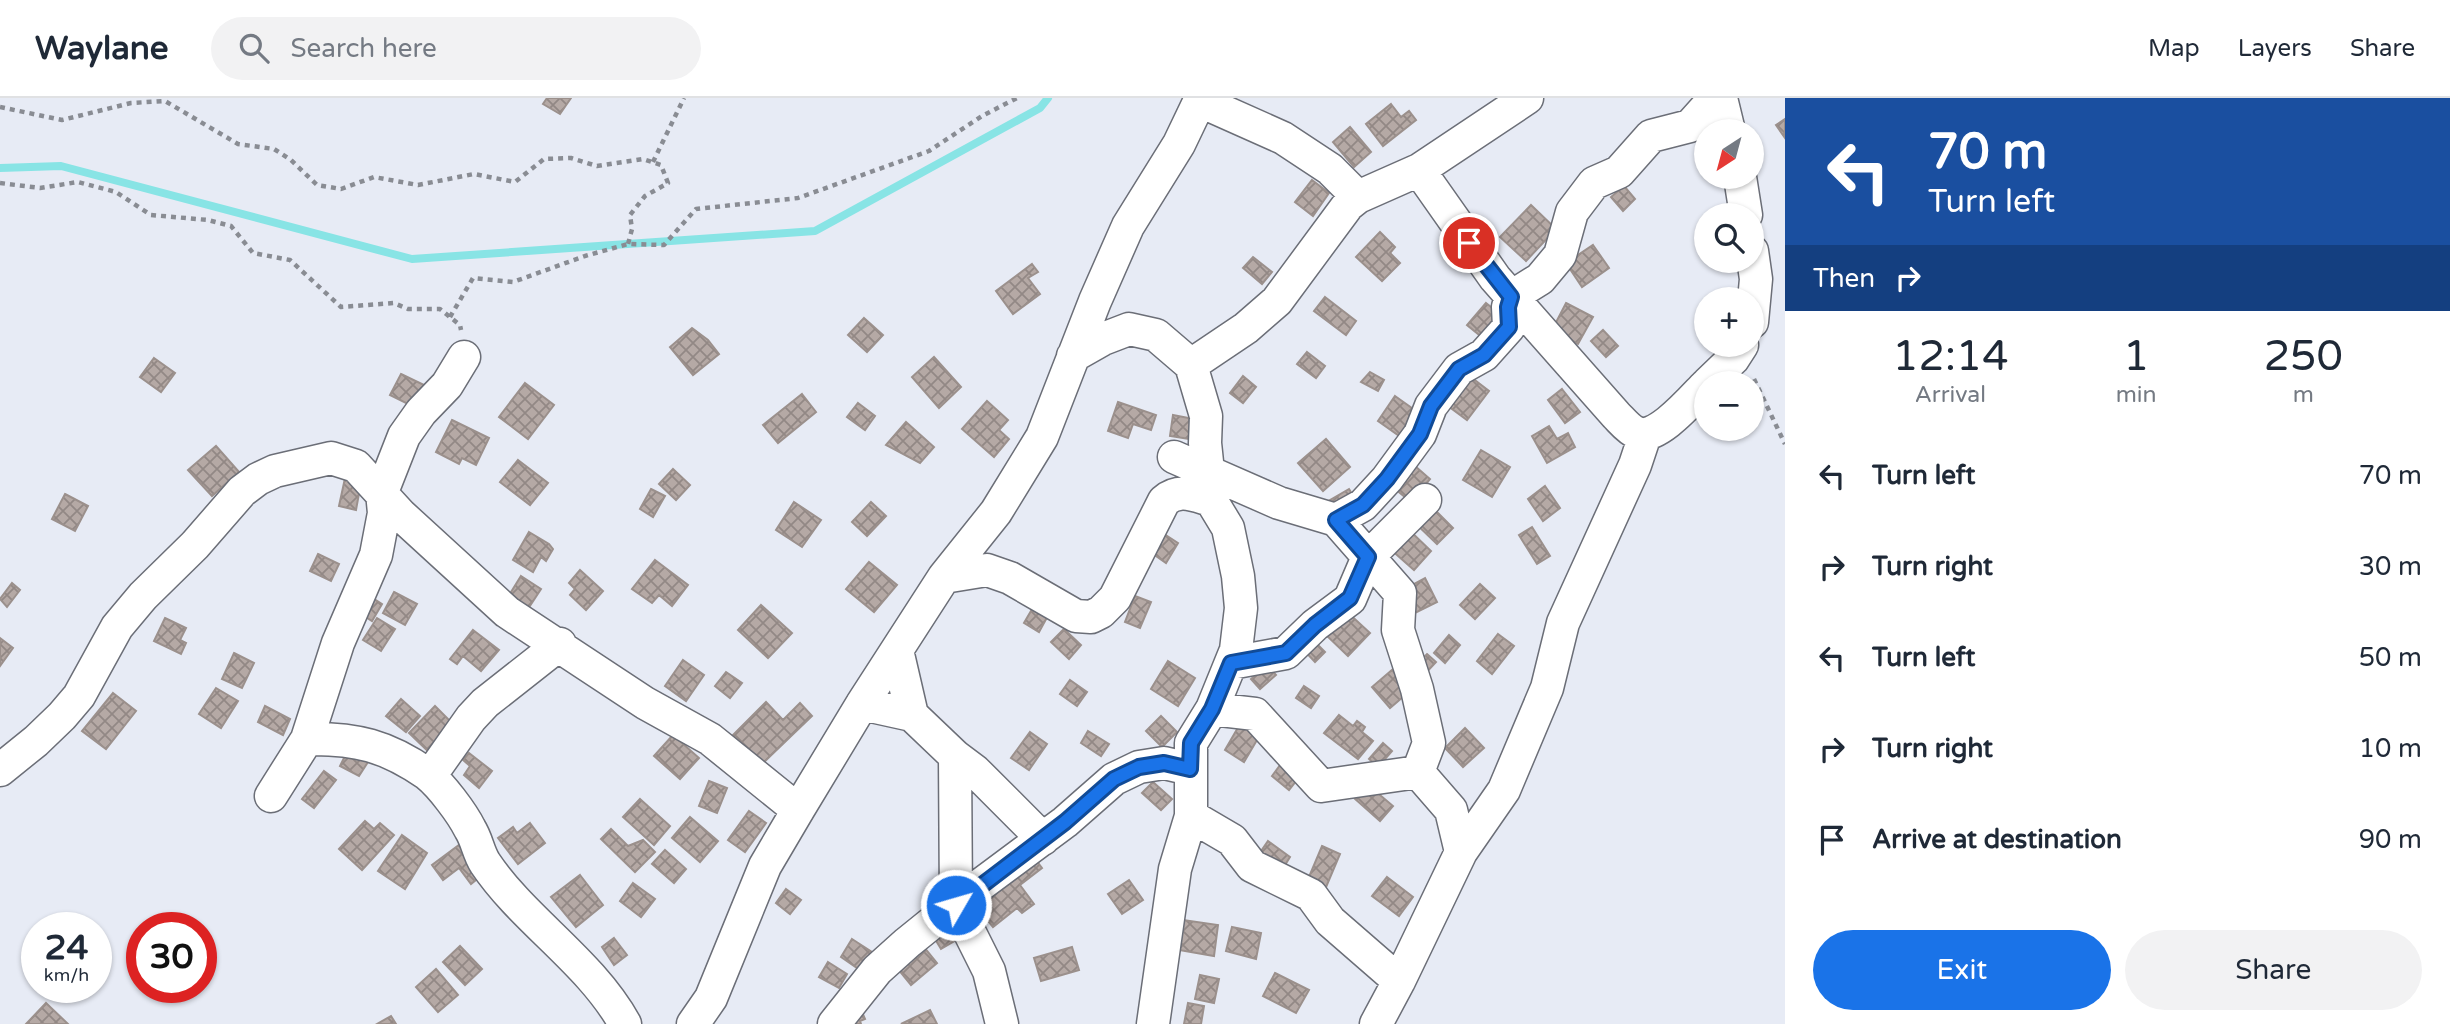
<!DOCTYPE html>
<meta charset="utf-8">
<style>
body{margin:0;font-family:"Varela Round",sans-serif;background:#f2f2f3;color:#1f2937;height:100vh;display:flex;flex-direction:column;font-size:26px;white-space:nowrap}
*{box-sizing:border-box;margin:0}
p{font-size:23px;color:#747a83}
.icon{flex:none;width:38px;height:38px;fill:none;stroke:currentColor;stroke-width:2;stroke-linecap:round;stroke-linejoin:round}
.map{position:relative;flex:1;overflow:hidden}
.drawer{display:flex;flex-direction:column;background:#fff;width:665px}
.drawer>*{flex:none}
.guide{background:#1a4fa0;color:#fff;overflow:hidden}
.needle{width:46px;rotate:216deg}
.tools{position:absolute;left:1694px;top:21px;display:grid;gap:14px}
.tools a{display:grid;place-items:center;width:70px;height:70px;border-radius:50%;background:#fff;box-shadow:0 2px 5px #0004;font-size:35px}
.speed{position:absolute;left:21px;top:814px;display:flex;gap:14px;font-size:35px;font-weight:700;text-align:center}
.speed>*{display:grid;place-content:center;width:91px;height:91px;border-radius:50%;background:#fff;box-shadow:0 2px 5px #0004;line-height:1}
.speed small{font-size:18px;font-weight:400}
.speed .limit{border:10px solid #d22;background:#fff;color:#111}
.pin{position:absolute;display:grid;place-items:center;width:60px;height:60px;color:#fff;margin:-30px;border:4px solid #fff;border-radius:50%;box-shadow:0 2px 7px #0007}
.me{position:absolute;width:77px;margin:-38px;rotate:52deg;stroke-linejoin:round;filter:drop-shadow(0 0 5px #0008)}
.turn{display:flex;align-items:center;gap:24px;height:147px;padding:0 28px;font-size:32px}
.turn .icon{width:91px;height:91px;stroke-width:2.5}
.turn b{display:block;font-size:49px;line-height:60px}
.then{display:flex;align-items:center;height:66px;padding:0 28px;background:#0003;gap:14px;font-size:26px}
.eta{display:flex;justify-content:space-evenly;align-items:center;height:119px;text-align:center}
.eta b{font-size:42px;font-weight:600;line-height:49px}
.button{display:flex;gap:14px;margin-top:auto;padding:14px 28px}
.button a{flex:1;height:80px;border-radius:42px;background:#1a73e8;color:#fff;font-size:28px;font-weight:600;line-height:80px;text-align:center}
.button a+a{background:#f2f2f3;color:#1f2937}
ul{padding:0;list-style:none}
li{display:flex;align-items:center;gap:21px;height:91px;padding:0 28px}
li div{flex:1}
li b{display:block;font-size:26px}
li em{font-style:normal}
header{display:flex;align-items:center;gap:42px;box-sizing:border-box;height:98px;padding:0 35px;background:#fff;border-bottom:2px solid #e0e1e3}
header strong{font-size:33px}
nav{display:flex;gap:38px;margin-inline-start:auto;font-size:24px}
.search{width:490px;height:63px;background:#f2f2f3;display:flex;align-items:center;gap:18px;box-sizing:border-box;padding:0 24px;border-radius:38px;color:#747a83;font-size:26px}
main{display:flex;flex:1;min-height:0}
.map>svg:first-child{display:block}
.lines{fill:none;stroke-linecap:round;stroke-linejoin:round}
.stream{stroke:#88e4e5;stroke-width:8}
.building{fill:url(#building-cross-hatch);stroke:#9b908c;stroke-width:2}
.minor-casing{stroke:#6b6e77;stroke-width:35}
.path{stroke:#898c93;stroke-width:4.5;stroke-dasharray:5 5;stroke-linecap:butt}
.minor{stroke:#fff;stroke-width:32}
.route-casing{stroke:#114b97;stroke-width:18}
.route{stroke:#1a73e8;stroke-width:12}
</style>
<header>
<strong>Waylane</strong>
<div class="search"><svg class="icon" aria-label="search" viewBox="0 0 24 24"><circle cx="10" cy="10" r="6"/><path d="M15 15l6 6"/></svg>Search here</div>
<nav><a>Map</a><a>Layers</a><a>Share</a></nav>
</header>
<main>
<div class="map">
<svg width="1785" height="926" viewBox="0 0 1785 926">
<defs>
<pattern id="building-cross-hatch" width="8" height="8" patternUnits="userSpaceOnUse" patternTransform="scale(1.75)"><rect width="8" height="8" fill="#b5a9a5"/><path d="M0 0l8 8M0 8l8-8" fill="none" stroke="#928885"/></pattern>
</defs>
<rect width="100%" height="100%" fill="#e7ebf5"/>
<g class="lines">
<path class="stream" d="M0 70 61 68 412 161 815 133 1040 10 1048 0"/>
</g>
<path class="building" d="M547 0H571L560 16 543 6Z
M1391 6 1401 19 1409 13 1416 22 1383 48 1366 26Z
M1785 21V40L1776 27Z
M1350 29 1371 54 1354 69 1333 44Z
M1312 82 1329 95 1313 118 1295 104Z
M1624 88 1635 101 1623 113 1611 99Z
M1531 107 1556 131 1526 163 1500 139Z
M1380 134 1395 149 1390 155 1400 165 1382 183 1356 159Z
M1593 147 1609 170 1582 189 1566 165Z
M1253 159 1272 174 1262 186 1243 170Z
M1032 166 1038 174 1028 180 1040 196 1013 216 996 193Z
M1325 199 1356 223 1346 237 1314 213Z
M1486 205 1501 217 1483 240 1467 227Z
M1566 205 1593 219 1578 246 1552 232Z
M864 220 883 237 867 254 848 237Z
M692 230 708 242 719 256 693 277 670 249Z
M1603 232 1618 248 1606 259 1591 243Z
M1307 254 1325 268 1316 280 1297 266Z
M934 259 961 289 939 310 912 279Z
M154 260 175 275 161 294 140 279Z
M1370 274 1384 282 1378 293 1361 284Z
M401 276 424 287 414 309 390 297Z
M1467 276 1489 293 1467 322 1444 305Z
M1243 278 1256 289 1243 305 1230 295Z
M525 285 554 307 528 341 499 319Z
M1562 291 1580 314 1565 325 1548 302Z
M802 296 816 314 778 345 763 327Z
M1395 298 1423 318 1405 342 1378 323Z
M987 303 1008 322 999 332 1009 341 994 359 962 331Z
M1118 304 1156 317 1151 332 1133 326 1128 340 1108 333Z
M858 305 875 318 865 332 847 319Z
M1173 317 1199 322 1196 342 1170 338Z
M452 322 489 340 476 367 462 360 459 366 436 354Z
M906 324 934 349 920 365 886 347Z
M1549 328 1557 341 1568 335 1575 349 1547 365 1532 338Z
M1326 341 1350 369 1323 393 1298 365Z
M216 348 239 374 212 398 188 372Z
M1481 352 1510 369 1492 399 1463 382Z
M518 362 548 385 530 407 500 384Z
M1415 368 1430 381 1411 404 1395 391Z
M347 371 362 379 356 412 339 408Z
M673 371 690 387 676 402 659 386Z
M1545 388 1560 410 1543 423 1528 401Z
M651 391 665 398 653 419 640 411Z
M1349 391 1357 404 1338 415 1330 402Z
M65 396 88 408 75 433 52 421Z
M794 404 821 422 802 449 776 432Z
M871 404 886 418 867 438 852 424Z
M1429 406 1453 430 1437 446 1413 423Z
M1532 429 1550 458 1537 466 1519 437Z
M1407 430 1431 453 1414 472 1389 450Z
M1158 432 1178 445 1166 465 1146 451Z
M529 434 549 446 553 451 546 463 541 459 533 474 513 462Z
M318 456 339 466 331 483 310 473Z
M655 462 688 487 672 508 659 497 652 505 632 491Z
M869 464 897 487 874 514 846 491Z
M580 472 603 493 586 512 570 497 575 491 569 485Z
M521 478 541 491 526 514 506 502Z
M1425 480 1437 504 1415 515 1403 492Z
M12 485 20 492 7 509 0 501Z
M1480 486 1495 500 1475 521 1460 507Z
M394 494 417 506 405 527 383 515Z
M365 495 382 506 372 523 355 512Z
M1135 498 1151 504 1140 530 1125 524Z
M1035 506 1050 514 1039 534 1024 525Z
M761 507 792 535 768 560 738 532Z
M1345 512 1370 535 1348 558 1324 535Z
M165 520 186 530 180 542 186 545 181 556 154 543Z
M377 520 395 531 381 553 363 542Z
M1064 531 1081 547 1069 561 1051 544Z
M473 532 499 552 481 573 463 558 457 566 450 561Z
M1498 536 1514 548 1492 576 1477 563Z
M1449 537 1460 547 1445 565 1434 555Z
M1310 539 1325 554 1315 564 1300 548Z
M0 540 13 550 0 568Z
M234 555 254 565 242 590 222 581Z
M1427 556 1436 564 1421 580 1412 571Z
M683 562 704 577 686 603 665 588Z
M1168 563 1195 580 1178 608 1151 591Z
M1267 567 1276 577 1260 591 1251 581Z
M1392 572 1410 593 1390 610 1372 589Z
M726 574 742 585 730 600 715 588Z
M1070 582 1087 594 1077 608 1060 596Z
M1304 588 1319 598 1311 610 1296 600Z
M216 590 238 603 221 630 199 616Z
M113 595 136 613 106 651 82 633Z
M401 601 420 618 406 634 386 618Z
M766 604 783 622 800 605 812 618 761 667 732 638Z
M265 608 290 621 283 637 258 624Z
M435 608 459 632 434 659 409 635Z
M1339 617 1353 628 1357 623 1365 629 1362 634 1373 643 1358 661 1324 635Z
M1161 618 1177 634 1162 649 1146 633Z
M1240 626 1260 637 1244 664 1225 652Z
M1465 630 1484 650 1463 669 1445 650Z
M1088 633 1109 646 1101 658 1081 645Z
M1030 634 1047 646 1029 672 1011 660Z
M673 637 699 660 680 681 654 658Z
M1383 645 1392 653 1378 669 1369 661Z
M348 652 368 664 359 678 340 668Z
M469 655 492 673 479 690 464 677 470 668 463 662Z
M1286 659 1304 673 1289 692 1272 678Z
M324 673 336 682 314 710 302 701Z
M709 683 727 690 717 715 699 708Z
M1153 684 1172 701 1161 712 1142 695Z
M1367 686 1393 708 1380 723 1355 701Z
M640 701 670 728 654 747 623 719Z
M749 713 766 725 745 754 728 742Z
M690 719 718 743 700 764 672 740Z
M365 723 374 731 380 725 394 737 362 772 339 751Z
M530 725 545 745 518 766 498 740 513 729 517 735Z
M611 731 628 748 643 742 655 754 635 774 601 741Z
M402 737 427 755 405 791 378 773Z
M1268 743 1290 759 1280 775 1257 759Z
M459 747 482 777 471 786 459 770 443 782 432 767Z
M1322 748 1340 756 1324 794 1306 786Z
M665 752 686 771 674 785 652 766Z
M1033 758 1042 770 1020 787 1034 806 1022 815 1017 810 993 829 975 807Z
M580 777 603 807 576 829 551 799Z
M1387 779 1413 799 1399 818 1372 798Z
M1129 782 1143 802 1122 816 1108 796Z
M633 785 655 801 641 819 620 803Z
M786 791 801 802 790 816 776 805Z
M955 822 965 837 941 851 932 836Z
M1183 822 1218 827 1214 858 1179 852Z
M1232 829 1261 835 1256 861 1226 853Z
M614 840 627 857 614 867 602 849Z
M852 841 872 854 860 872 841 859Z
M919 843 937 865 911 887 893 865Z
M460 848 482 871 465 887 443 864Z
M1072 849 1079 872 1041 883 1034 860Z
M828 864 847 876 839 890 819 879Z
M436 871 458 897 438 914 416 889Z
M1275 875 1309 892 1296 915 1263 898Z
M1200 877 1219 881 1214 905 1195 901Z
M46 905 68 926H26Z
M1188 905 1204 908 1201 926H1184Z
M930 912 937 926H901Z
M862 914 865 921 860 923 861 926H848Z
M391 918 396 926H377Z"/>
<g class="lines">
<defs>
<path id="minor" d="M1721 0 1729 33
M1200 3 1283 40 1330 71 1358 99
M1419 72 1495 180 1616 317C1622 323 1629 332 1637 335 1656 344 1693 300 1706 287
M1740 79 1746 117
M1752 153 1756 181 1752 224
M1073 258 1103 241 1129 231 1156 237 1191 267 1206 318 1205 345 1211 402 1228 430 1238 478 1241 510 1236 552 1212 611 1191 645V718L1175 771 1153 926
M1191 267 1246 230 1277 203 1348 107 1358 99 1419 72 1527 0
M1708 285 1733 261 1742 247
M1174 359 1279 405 1336 422 1400 495 1398 532 1417 591 1429 645 1418 674
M1336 422 1363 407 1387 381 1420 336 1431 308 1459 271 1484 257 1509 229 1508 209 1511 199 1540 181 1560 157 1572 114 1594 85 1619 74 1651 38 1690 28 1715 0
M944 479 987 472 1010 480 1076 518 1091 519 1101 514 1115 500 1164 403C1179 390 1193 397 1211 402
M897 552 912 617
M1231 565 1286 555 1315 527 1350 501 1368 459 1425 402
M862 606 912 617 955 658 975 673 1043 741
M1212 611 1255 616 1321 688 1418 674 1451 712 1461 754
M307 641C356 640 387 648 427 676 441 687 462 715 470 731 477 742 478 754 485 765 524 823 590 863 625 926
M955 658 956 807 989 873 1002 926
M0 672 36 643 62 618 79 598 117 529 143 498 195 447 242 393 258 381 275 373 331 360 356 368 401 417 507 514 645 605 710 641 798 712
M430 678 471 620 485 605 560 546
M271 698 307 641 338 545 376 457 384 415 382 394 404 338 421 314 447 287 464 259
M1191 718 1232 742 1252 768 1311 797 1330 823 1399 883
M693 926 711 900 765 768 798 712 862 606 944 479 996 414 1042 339 1095 203 1128 128 1179 46 1201 0
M834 926 877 872 907 845 964 799 1065 724 1114 681 1139 669 1164 665 1190 671
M1376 926 1399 883 1461 754 1504 692 1547 590 1563 525 1635 367 1645 337"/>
</defs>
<use href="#minor" class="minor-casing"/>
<path class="path" d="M0 9 62 22 131 5 165 3 238 46 274 51 291 62 317 87 341 91 374 79 418 87 474 76 515 84 544 61 571 60 597 68 643 61 661 67 668 85 645 98 630 117 632 131 628 146
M653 64 684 0
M0 85 40 90 78 84 116 94 151 117 208 122 231 128 253 155 290 162 341 209 394 205 408 211H440L460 227 461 232
M450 219 473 180 513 184 585 158 628 146 664 147 696 111 798 100 929 53 982 18 1017 0
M1754 281 1785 346"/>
<use href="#minor" class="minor"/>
</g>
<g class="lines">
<defs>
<path id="route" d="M956 807 1065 724 1114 681 1139 669 1164 665 1190 671 1191 645 1212 611 1231 565 1286 555 1315 527 1350 500 1368 459 1336 422 1363 407 1387 381 1420 336 1431 308 1459 271 1484 257 1509 229 1508 209 1511 199 1469 145"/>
</defs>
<use href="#route" class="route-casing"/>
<use href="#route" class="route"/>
</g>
</svg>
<div class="tools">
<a><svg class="needle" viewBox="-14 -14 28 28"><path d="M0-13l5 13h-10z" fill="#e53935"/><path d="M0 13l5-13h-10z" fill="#747a83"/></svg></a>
<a><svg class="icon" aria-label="search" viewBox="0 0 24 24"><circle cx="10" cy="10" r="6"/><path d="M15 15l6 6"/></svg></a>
<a>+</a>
<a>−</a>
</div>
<div class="speed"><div>24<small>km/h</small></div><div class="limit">30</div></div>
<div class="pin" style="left:1469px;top:145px;background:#d93025"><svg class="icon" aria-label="arrive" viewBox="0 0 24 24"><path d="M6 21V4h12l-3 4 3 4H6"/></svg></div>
<svg class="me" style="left:956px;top:807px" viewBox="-20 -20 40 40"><circle r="17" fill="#1a73e8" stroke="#fff" stroke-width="3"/><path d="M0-11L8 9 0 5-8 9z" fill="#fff"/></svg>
</div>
<section class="drawer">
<div class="guide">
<div class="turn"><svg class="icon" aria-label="left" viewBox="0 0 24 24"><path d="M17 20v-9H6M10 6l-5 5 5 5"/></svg><div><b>70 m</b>Turn left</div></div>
<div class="then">Then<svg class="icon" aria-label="right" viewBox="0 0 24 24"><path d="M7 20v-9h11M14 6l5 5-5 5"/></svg></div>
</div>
<div class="eta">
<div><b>12:14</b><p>Arrival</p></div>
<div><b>1</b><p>min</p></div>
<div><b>250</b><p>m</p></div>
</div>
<ul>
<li><svg class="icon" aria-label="left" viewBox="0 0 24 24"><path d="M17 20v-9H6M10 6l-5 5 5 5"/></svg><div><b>Turn left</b></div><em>70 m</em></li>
<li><svg class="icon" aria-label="right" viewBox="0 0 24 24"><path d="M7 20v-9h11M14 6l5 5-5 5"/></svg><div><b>Turn right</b></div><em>30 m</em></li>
<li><svg class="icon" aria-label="left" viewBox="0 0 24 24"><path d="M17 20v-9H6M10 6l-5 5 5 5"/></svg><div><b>Turn left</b></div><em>50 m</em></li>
<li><svg class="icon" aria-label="right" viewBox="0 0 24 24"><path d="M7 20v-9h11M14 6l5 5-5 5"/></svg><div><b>Turn right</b></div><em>10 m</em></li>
<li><svg class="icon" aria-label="arrive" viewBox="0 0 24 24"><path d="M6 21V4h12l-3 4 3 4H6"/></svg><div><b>Arrive at destination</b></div><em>90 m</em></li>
</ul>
<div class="button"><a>Exit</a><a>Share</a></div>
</section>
</main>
